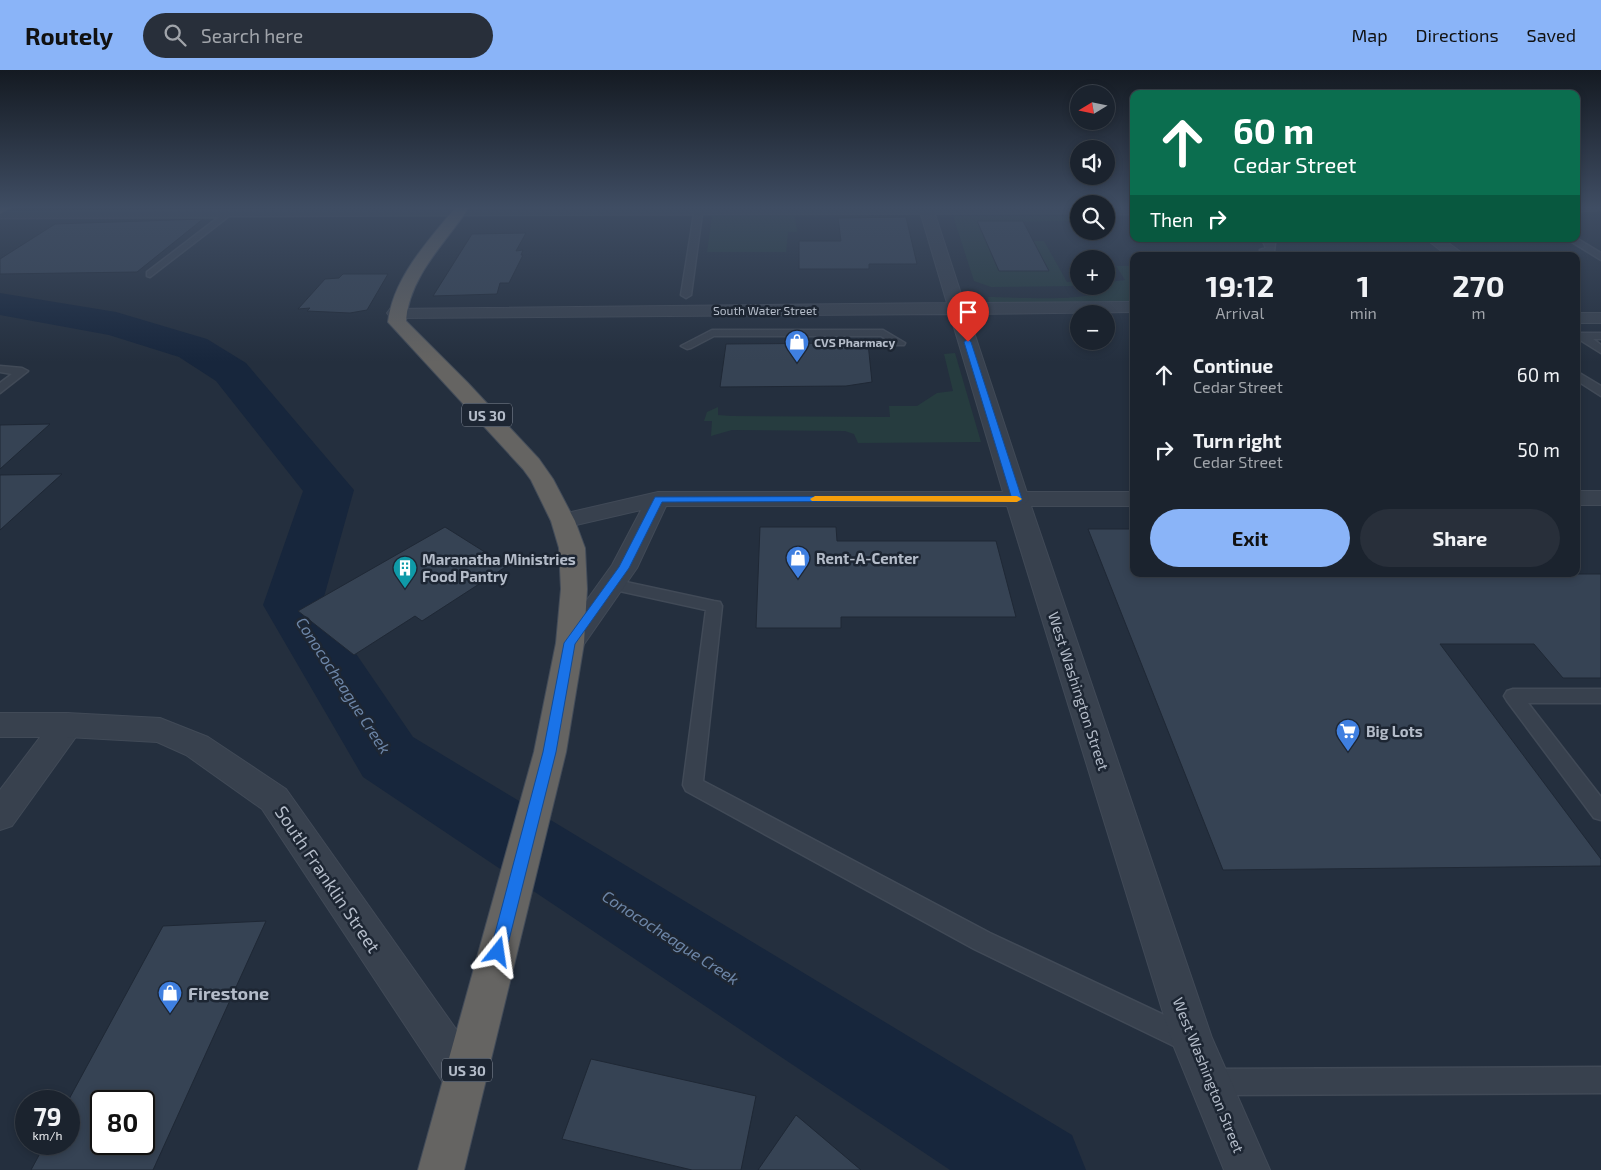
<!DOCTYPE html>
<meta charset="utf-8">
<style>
body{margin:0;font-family:"Exo 2",sans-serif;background:#282f3a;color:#f1f3f6;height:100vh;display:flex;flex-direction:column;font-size:19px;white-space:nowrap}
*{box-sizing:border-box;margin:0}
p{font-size:16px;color:#a0a4aa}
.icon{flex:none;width:28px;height:28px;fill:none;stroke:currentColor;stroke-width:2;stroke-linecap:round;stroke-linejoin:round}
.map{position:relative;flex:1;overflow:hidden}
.drawer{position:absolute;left:1130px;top:182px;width:450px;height:325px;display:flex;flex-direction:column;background:#1b232e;border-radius:10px;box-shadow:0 2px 8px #0003,0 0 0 1px #39404a}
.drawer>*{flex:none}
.banner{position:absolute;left:1130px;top:20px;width:450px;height:152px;border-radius:10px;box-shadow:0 2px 8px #0003,0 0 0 1px #39404a;background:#0b6e4f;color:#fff;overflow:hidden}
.needle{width:32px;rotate:260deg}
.tools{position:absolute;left:1070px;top:15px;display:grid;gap:10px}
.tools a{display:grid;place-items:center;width:45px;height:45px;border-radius:50%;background:#1b232e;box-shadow:0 2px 8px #0003,0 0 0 1px #39404a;font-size:25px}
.speed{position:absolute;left:15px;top:1020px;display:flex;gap:10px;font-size:25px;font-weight:700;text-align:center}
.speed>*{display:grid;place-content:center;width:65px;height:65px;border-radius:50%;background:#1b232e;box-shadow:0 2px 8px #0003,0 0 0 1px #39404a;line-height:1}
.speed small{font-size:12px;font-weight:400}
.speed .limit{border:2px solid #111;border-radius:8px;background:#fff;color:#111}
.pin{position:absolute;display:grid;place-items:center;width:42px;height:42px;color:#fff;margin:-51px -21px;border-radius:50% 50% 50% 0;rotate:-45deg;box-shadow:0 0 5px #0007}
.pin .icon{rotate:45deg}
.me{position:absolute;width:55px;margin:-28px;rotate:15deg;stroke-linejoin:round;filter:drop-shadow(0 0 4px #0008)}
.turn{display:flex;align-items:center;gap:18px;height:105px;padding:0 20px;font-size:22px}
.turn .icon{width:65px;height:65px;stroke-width:2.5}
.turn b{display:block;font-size:35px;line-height:42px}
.then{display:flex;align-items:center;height:48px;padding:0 20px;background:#0003;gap:10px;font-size:19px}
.eta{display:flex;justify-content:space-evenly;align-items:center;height:85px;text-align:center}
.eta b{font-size:30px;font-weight:700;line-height:35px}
.button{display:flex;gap:10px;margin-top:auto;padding:10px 20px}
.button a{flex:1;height:58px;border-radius:30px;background:#8ab4f8;color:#111;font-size:20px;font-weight:700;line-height:58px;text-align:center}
.button a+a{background:#282f3a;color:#f1f3f6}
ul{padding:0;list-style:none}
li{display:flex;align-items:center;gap:15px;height:75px;padding:0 20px}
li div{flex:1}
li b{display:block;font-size:19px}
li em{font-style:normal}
header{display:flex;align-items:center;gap:30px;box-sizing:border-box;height:70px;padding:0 25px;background:#8ab4f8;color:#111}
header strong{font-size:24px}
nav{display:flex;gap:28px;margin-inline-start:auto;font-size:18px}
.search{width:350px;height:45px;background:#282f3a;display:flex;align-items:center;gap:12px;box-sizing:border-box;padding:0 18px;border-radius:28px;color:#a0a4aa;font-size:19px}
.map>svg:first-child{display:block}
.green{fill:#263c3f}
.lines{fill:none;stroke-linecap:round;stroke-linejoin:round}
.river{fill:#17263c;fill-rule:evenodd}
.building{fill:#364354;stroke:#1f2835;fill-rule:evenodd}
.service-casing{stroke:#414a57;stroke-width:3}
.minor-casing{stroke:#414a57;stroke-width:2}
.tertiary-casing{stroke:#414a57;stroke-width:2}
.trunk-casing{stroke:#434c59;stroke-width:2}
.service{fill:#38414e;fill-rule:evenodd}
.minor{fill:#38414e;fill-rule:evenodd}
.tertiary{fill:#38414e;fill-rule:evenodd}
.trunk{fill:#656462;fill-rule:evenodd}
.route{fill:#1a73e8;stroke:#114b97}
.slow{fill:#f59e0b}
.labels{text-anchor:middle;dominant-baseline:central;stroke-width:5;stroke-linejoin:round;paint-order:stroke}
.far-street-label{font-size:12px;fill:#b4bcc9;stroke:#1d2633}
.far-poi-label{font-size:12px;font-weight:bold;fill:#b4bcc9;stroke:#1d2633;text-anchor:start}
.shield{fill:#1d2633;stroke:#878f9c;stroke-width:1}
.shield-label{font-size:14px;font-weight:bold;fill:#b4bcc9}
.poi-label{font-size:15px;font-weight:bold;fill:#b4bcc9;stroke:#1d2633;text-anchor:start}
.street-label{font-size:15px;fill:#b4bcc9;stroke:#1d2633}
.water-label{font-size:16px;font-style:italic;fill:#6d86a8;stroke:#1d2633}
.near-street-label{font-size:18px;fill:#b4bcc9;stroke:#1d2633}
.near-poi-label{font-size:18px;font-weight:bold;fill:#b4bcc9;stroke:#1d2633;text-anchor:start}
</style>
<header>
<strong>Routely</strong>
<div class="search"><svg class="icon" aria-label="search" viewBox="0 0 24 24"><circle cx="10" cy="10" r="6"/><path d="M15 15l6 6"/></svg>Search here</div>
<nav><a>Map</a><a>Directions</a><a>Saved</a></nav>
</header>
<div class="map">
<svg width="1601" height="1100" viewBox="0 0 1601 1100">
<rect width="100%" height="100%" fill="#242f3e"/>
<path class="green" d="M795 145 797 162H788L786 182H707L712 146Z
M953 146H1079V151L978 152 999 201 1049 200 1033 171H1044L1067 212H1079V216L991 217 974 211Z
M1116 196H1134V232L989 234 988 227C1014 227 1087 233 1107 219L1109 212 1125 210Z
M955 283 981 372 858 373 854 364 845 361 732 360 711 366 712 351H704L707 342 718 337V345L731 346 890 347 889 336H917L937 323 953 321 944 284Z"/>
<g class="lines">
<path class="river" d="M0 223 116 242 207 269 246 293 354 420 322 534 413 667 1072 1065 1086 1100H950L363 707 263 535 303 421 216 311 179 287 109 265 0 245Z"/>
</g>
<path class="building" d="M906 147 917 194H869V199H799V171H841L838 148Z
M203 149 137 202 0 204V189L55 154Z
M977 151H1023L1049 201H999Z
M526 163 516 181 523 180 521 185H523L509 213H500L497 224 433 226 472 164Z
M343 204H388L367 240 350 243 307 241 310 238 298 239 325 209 339 208Z
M868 273 872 312 846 316 720 317 726 274Z
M50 354 0 399V355Z
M62 404 0 460V405Z
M445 457 507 496 422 551 415 546 354 585 298 541Z
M760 457H836L837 471H996L1016 547H841V558H756Z
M1088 459H1134V504H1601V608H1563L1534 574H1440L1601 789V796L1223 800Z
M266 851 153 1100H31L45 1074H69L68 1031 163 856ZM101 1031H144V1074H101Z
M591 989 756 1026 741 1100H692L562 1069Z
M796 1045 861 1100H758Z"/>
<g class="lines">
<defs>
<path id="service" d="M695 138H1079V143L702 144 691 225 686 228 681 225 694 144 229 146 150 207 147 206V202L219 147 0 148V142Z
M1106 138H1134V144H1106Z
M1576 138H1601V140L1576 141Z
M1576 168 1601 183V190L1567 169Z
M1262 169H1271L1275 173 1274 182 1260 184V180L1266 178Z
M712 260H883L905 273 904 275H896L881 266H714L691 278 687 279 681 276Z
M1581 263H1601V269H1593L1601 275V283L1577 268V264Z
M0 296 22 298 28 301 0 323V313L12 304 0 302Z
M1576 301 1601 316V326L1576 310Z
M612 509 714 531 720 532 722 536 703 711 990 863 1196 960 1199 969 1196 978 1187 981 1178 978 974 879 686 721 683 715 706 540 606 518 604 514 606 510Z
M1513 619H1601V633H1528L1601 727V750L1594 748 1507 631 1504 626 1507 621Z
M1601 997V1023L1209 1025 1200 1021 1196 1012 1200 1003 1209 999Z"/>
<path id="minor" d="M1426 169H1443L1466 186H1448Z
M1576 421H1601V435H1576Z
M1017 422H1134V436H1031L1212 968 1270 1100H1224L1172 972 1005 429 1009 424Z
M67 643 78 646 82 655 78 664 12 756 0 760V720L56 646Z"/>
<path id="tertiary" d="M919 138H933L964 233 1134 232V242L968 244 1029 429 1025 434 1017 436H666L637 498 580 580 570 583 560 580 556 573 612 495 641 440 563 458 554 456 551 451 554 446 658 422H1003L950 244 396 248 390 247 387 243 390 239 947 233Z
M1576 243H1601V253H1576Z
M0 643H67L160 648 208 667 286 719 480 993 486 1008 480 1023 465 1029 450 1023 262 739 186 685 157 672 67 667H0Z"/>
<path id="trunk" d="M0 138H11L0 144Z
M455 138H469C445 173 409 207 406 251L468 313 539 389 553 409 575 451 585 478 587 519 584 573 566 682 464 1100H418L534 682 556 573 561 519 559 478 551 451 531 410 523 399 388 252C393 208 428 171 455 138Z"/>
</defs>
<use href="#service" class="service-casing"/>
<use href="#minor" class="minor-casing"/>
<use href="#tertiary" class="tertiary-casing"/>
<use href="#trunk" class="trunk-casing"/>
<use href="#service" class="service"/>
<use href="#minor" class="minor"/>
<use href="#tertiary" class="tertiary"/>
<use href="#trunk" class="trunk"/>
</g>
<linearGradient id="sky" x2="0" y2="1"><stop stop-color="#141a22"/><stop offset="0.47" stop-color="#3f4d63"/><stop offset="1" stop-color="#3f4d63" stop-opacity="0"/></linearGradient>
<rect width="1601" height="292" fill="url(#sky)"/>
<path class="route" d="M968 269 971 272 1022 429 1021 431 662 432 629 498 575 574 556 682 506 882 504 888 498 890 492 888 490 882 543 682 564 573 619 497 655 427 1011 426 964 272Z"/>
<path class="slow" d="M815 426H1017L1022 429 1017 432 812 431 810 429Z"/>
<defs>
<symbol id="shop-pin" viewBox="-11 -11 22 30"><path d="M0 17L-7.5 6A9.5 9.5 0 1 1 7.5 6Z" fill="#3f7fe0" stroke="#1d2633"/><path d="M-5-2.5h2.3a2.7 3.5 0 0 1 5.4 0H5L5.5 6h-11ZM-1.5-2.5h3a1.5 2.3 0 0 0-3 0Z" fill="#fff"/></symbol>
<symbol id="building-pin" viewBox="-11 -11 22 30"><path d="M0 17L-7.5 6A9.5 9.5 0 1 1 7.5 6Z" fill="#0f9aa8" stroke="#1d2633"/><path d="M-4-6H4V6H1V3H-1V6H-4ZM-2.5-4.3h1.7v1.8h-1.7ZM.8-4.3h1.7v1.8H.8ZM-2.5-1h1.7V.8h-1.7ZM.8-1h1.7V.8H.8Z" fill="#fff"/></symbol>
<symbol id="supermarket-pin" viewBox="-11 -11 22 30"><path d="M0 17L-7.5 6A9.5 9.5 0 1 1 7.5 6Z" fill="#3f7fe0" stroke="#1d2633"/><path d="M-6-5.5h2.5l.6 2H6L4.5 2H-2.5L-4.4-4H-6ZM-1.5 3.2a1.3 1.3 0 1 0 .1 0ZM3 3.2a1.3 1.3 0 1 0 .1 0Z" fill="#fff"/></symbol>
</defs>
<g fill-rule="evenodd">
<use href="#shop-pin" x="783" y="258" width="28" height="38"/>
<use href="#shop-pin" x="784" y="474" width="28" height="38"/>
<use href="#building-pin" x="391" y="484" width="28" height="38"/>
<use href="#supermarket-pin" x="1334" y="647" width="28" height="38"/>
<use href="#shop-pin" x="156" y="909" width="28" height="38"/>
</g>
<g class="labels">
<g class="far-street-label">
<text x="765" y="240">South Water Street</text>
</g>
<g class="far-poi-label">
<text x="814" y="272">CVS Pharmacy</text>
</g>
<g class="shield">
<rect x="462" y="333.5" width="50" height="23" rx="4"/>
<rect x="442" y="988.5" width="50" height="23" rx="4"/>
</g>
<g class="shield-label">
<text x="487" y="345">US 30</text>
<text x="467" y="1000">US 30</text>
</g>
<g class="poi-label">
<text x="816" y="488">Rent-A-Center</text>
<text x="422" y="489">Maranatha Ministries<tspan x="422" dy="17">Food Pantry</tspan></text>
<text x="1366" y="661">Big Lots</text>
</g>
<g class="street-label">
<text transform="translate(1079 621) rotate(72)">West Washington Street</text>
<text transform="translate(1209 1005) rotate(68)">West Washington Street</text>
</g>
<g class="water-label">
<text transform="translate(344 615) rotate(57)">Conococheague Creek</text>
<text transform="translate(671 867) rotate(33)">Conococheague Creek</text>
</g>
<g class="near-street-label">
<text transform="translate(328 809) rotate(56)">South Franklin Street</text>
</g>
<g class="near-poi-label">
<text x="188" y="923">Firestone</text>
</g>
</g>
</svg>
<div class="tools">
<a><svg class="needle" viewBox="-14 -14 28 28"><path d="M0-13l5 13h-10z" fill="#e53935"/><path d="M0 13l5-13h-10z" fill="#a0a4aa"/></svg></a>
<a><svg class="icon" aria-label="sound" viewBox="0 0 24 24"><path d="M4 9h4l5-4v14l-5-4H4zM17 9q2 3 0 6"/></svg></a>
<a><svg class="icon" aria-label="search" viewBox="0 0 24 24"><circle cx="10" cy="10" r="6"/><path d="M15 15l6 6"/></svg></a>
<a>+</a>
<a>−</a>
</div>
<div class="speed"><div>79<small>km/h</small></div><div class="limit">80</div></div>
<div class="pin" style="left:968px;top:272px;background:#d93025"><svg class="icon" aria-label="arrive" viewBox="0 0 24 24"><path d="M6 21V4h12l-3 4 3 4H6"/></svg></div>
<svg class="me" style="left:498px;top:882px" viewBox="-20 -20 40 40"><path d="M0-17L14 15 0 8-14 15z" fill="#1a73e8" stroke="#fff" stroke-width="4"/></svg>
<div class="banner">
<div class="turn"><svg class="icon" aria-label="ahead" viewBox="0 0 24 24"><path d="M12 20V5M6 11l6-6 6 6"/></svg><div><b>60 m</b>Cedar Street</div></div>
<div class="then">Then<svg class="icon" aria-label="right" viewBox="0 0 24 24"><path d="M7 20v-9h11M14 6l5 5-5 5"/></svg></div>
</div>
<section class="drawer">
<div class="eta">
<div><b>19:12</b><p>Arrival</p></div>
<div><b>1</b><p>min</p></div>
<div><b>270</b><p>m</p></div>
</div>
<ul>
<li><svg class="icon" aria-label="ahead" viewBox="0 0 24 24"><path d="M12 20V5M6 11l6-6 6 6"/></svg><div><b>Continue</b><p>Cedar Street</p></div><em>60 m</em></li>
<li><svg class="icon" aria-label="right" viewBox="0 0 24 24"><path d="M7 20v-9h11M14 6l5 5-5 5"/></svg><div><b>Turn right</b><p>Cedar Street</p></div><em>50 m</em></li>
</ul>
<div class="button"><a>Exit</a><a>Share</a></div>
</section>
</div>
